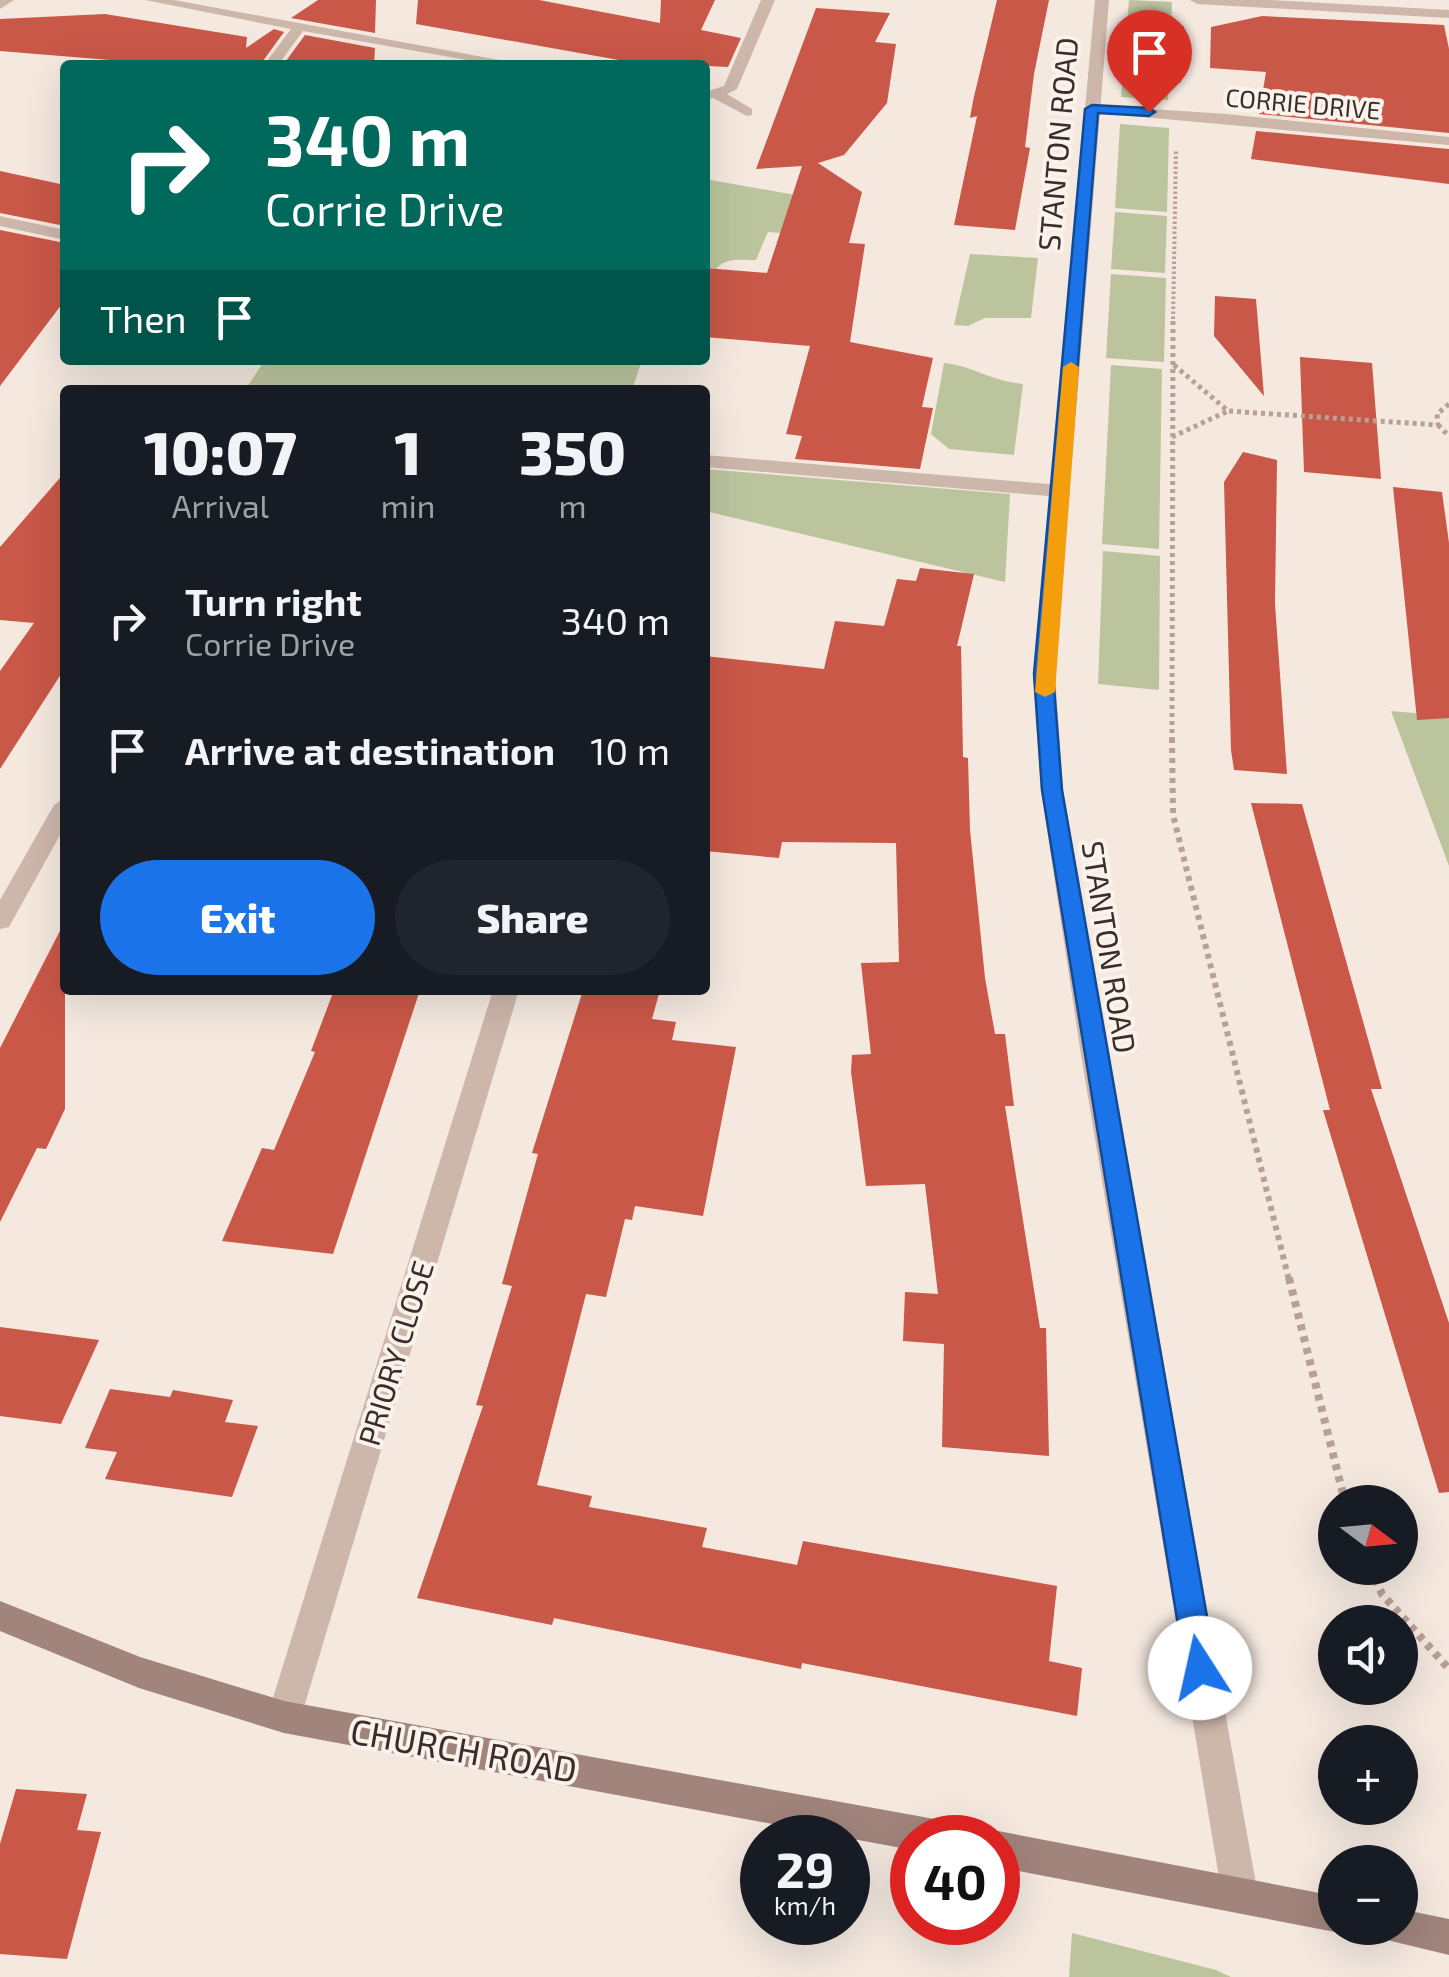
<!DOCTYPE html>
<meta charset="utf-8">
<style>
body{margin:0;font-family:"Exo 2",sans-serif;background:#20242c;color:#f1f3f6;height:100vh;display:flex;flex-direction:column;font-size:38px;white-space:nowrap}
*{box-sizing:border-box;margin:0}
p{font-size:32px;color:#9ea1a6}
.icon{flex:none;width:55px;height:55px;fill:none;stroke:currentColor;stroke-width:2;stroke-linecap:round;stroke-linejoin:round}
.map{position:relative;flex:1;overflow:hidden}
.sheet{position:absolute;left:60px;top:385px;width:650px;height:610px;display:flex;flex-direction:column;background:#171b24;border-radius:10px;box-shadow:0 10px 40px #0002}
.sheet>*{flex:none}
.banner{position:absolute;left:60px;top:60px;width:650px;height:305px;border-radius:10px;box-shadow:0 10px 40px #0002;background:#00695c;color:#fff;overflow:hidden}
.needle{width:65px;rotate:106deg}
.controls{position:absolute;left:1318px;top:1485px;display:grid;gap:20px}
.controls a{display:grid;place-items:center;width:100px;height:100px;border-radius:50%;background:#171b24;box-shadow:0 10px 40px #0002;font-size:50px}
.speed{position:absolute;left:740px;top:1815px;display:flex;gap:20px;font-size:50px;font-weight:700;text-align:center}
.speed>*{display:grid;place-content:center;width:130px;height:130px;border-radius:50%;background:#171b24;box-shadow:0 10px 40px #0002;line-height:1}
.speed small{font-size:25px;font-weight:400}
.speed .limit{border:15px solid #d22;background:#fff;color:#111}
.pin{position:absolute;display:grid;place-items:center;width:85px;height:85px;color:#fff;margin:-102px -42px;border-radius:50% 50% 50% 0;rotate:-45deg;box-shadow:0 0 10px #0007}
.pin .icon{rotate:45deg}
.me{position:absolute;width:110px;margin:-55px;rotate:350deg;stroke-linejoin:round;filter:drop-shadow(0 0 8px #0008)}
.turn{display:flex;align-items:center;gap:35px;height:210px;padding:0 40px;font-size:45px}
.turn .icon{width:130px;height:130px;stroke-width:2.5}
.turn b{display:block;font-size:70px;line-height:85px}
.then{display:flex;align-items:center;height:95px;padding:0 40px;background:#0003;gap:20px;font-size:38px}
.eta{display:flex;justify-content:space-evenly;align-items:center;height:170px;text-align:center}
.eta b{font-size:60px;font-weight:800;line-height:70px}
.button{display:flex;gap:20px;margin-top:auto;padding:20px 40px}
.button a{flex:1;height:115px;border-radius:60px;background:#1a73e8;color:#fff;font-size:40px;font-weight:800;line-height:115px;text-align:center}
.button a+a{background:#20242c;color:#f1f3f6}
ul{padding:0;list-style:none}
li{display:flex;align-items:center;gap:30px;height:130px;padding:0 40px}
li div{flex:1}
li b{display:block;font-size:38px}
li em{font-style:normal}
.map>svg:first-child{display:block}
.green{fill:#bcc49e}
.building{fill:#c95848}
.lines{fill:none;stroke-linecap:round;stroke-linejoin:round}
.path-far3{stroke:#b9a095;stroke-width:4;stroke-dasharray:2.5 2.5;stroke-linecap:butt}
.path-far2{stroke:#b9a095;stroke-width:5;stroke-dasharray:4 4;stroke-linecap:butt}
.path-far1{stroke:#b9a095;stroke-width:6;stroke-dasharray:5 5;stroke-linecap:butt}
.path{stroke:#b9a095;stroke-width:8;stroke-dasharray:6 6;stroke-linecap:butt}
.service{fill:#cdb6aa;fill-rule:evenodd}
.minor{fill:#cdb6aa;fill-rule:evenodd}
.tertiary{fill:#cdb6aa;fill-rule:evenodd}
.secondary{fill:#a1847c;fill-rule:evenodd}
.route{fill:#1a73e8;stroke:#114b97;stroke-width:2.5}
.slow{fill:#f59e0b}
.labels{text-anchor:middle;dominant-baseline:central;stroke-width:8;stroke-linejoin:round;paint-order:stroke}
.far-street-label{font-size:25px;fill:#3a2d2a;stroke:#fbf2ec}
.street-label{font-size:30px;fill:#3a2d2a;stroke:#fbf2ec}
.near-street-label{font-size:35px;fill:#3a2d2a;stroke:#fbf2ec}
</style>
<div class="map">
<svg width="1449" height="1977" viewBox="0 0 1449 1977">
<rect width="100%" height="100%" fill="#f4e8df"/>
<path class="green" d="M1129 0 1172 2 1168 100 1121 97Z
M1120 124 1169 128 1167 212 1115 208Z
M705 179 812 198 797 234 768 232 756 260C742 260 725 257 716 269L705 268Z
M1115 212 1167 216 1165 273 1111 269Z
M970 254 1038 258 1031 318H985L968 326 954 325Z
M1111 274 1166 278 1164 362 1106 358Z
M265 360H642L632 390H245Z
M944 363C970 365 991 381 1023 384L1014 455 949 449 931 434Z
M1111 365 1162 369 1159 549 1102 544Z
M705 469 1010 494 1005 582 705 511Z
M1103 551 1160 556 1159 690 1098 684Z
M1391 711 1449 716V866Z
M1072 1933 1216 1970 1231 1977H1069Z"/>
<path class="building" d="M318 0H376L375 33 291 18Z
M418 0H539L660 23 661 0H715L701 30 741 38 728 67 630 62 416 24Z
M997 0H1049L1034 74 1025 147 1030 148 1015 230 954 225 977 116 970 118 973 101Z
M816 8 890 13 875 42 896 44 887 103 844 155 818 163 862 192 849 243 865 244 850 342 933 358 922 407 933 408 920 469 795 459 802 436 786 434 810 346 705 337V268L767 273 802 166 756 169Z
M105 14 247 37 246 48 274 29 284 32 260 65H171L0 51V19Z
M1262 16 1444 25 1449 49V133L1259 114 1266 72 1210 68 1211 27Z
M305 35 375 48 374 65H283Z
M1256 131 1449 149V184L1251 159Z
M0 171 65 185V226L0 213Z
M0 230 65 243V300L0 386Z
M1215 296 1256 299 1264 396 1214 336Z
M1300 357 1372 363 1381 479 1304 472Z
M1243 452 1277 460 1275 604 1287 774 1234 770 1231 750 1224 482Z
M65 472V668L0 769V671L34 623 0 620V547Z
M1393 487 1442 492 1449 543V718L1417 720Z
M920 568 974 574 957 646H961L963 757 968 758 970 830 985 978 995 1034H1005L1014 1106H1005L1040 1328H1046L1049 1456 942 1447 944 1344 903 1341 905 1292 938 1294 925 1184 866 1186 851 1072 852 1055 871 1054 861 963 899 962 896 843 782 842 779 858 705 851V656L824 669 835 621 884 626 897 579 916 581Z
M1251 803 1302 804 1382 1089H1371L1449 1323V1492L1439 1493 1323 1110H1330Z
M65 921V1109L46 1149 37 1148 0 1222V1048Z
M334 990H420L333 1254 222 1241 262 1148 274 1150 315 1052 311 1051Z
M583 990H660L652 1019 676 1022 672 1040 736 1047 703 1216 635 1206 632 1220 625 1219 606 1297 586 1294 537 1485 592 1496 589 1507 707 1528 702 1547 750 1556 797 1565 803 1541 1057 1586 1049 1661 1082 1668 1077 1716 802 1663 801 1669 554 1618 552 1625 417 1598 483 1406 476 1405 512 1286 502 1284 538 1154 532 1153Z
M0 1327 99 1340 61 1424 0 1416Z
M110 1389 170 1397 173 1390 233 1400 225 1422 258 1426 232 1497 105 1479 117 1452 85 1448Z
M16 1789 87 1794 77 1830 101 1832 67 1959 0 1954V1844Z"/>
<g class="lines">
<path class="path-far3" d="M1179 83 1182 25
M1173 324 1176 150"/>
<path class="path-far2" d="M1174 365 1228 411 1438 425 1437 414 1449 404
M1438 425 1449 436
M1172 437 1228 411
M1172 741 1173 321"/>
<path class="path-far1" d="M1172 738 1173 815 1289 1280"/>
<path class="path" d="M1289 1278 1345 1502
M1370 1568 1382 1594 1449 1669"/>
<path class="service" d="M705 455 1060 485 1070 491 1060 497 705 467Z"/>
<path class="minor" d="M0 0H14L0 9Z
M145 0H174L526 65H495L303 31 278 65H264L291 29Z
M761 0H775L737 89 727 94 752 109V115L747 116 713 98 705 100V92L724 86Z
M1190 0H1268L1449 10V18L1197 4Z
M1092 105 1227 114 1449 137V145L1087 112 1085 109Z
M0 216 65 230V240L0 226Z
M65 798V826L9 927 0 929V900L54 805Z
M493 990H519L301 1717 296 1728 284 1733 272 1728 267 1717Z"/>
<path class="tertiary" d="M1095 0H1109L1055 674 1063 790 1108 1061 1258 1895 1253 1908 1240 1913 1227 1908 1222 1895 1082 1061 1041 790 1033 674Z"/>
<path class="secondary" d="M0 1601 140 1657 284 1701 940 1820 952 1826 957 1838H912V1850L284 1733 139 1688 0 1631Z
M998 1831 1335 1896V1928H1346L1335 1932 998 1867V1838H985Z
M1400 1909 1449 1919V1955L1387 1940 1382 1928H1400Z"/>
</g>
<path class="route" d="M1092 105 1149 108 1155 112 1149 116 1098 113 1053 674 1062 790 1216 1668 1211 1678 1200 1682 1190 1678 1185 1668 1042 790 1034 674 1085 109Z"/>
<path class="slow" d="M1071 362 1079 367 1055 692 1045 697 1035 692 1063 367Z"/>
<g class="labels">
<g class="far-street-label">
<text transform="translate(1303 103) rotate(5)">CORRIE DRIVE</text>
</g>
<g class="street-label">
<text transform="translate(1057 144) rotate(-85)">STANTON ROAD</text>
<text transform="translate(1110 947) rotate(81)">STANTON ROAD</text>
<text transform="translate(395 1353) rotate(-73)">PRIORY CLOSE</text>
</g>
<g class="near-street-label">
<text transform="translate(464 1749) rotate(10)">CHURCH ROAD</text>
</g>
</g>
</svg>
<div class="controls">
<a><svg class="needle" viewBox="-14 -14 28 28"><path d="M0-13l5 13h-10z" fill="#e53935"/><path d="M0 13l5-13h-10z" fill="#9ea1a6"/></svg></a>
<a><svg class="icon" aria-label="sound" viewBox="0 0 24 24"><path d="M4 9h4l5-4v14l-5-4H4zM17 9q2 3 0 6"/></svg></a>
<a>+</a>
<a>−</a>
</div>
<div class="speed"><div>29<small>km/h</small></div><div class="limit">40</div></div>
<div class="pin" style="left:1149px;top:112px;background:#d93025"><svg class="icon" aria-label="arrive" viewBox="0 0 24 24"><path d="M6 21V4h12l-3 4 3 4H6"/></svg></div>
<svg class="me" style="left:1200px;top:1668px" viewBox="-20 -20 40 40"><circle r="19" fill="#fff"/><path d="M0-13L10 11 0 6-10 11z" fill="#1a73e8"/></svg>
<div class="banner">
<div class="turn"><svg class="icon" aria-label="right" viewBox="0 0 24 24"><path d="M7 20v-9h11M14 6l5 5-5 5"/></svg><div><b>340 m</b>Corrie Drive</div></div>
<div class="then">Then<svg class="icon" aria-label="arrive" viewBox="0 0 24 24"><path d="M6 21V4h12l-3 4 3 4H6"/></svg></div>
</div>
<section class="sheet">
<div class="eta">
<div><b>10:07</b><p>Arrival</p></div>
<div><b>1</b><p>min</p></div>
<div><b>350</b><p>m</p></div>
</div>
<ul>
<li><svg class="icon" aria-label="right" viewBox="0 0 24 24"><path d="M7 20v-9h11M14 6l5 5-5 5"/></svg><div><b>Turn right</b><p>Corrie Drive</p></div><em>340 m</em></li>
<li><svg class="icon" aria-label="arrive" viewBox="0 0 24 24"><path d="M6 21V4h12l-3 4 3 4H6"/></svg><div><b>Arrive at destination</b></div><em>10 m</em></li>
</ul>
<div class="button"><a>Exit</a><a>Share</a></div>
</section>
</div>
